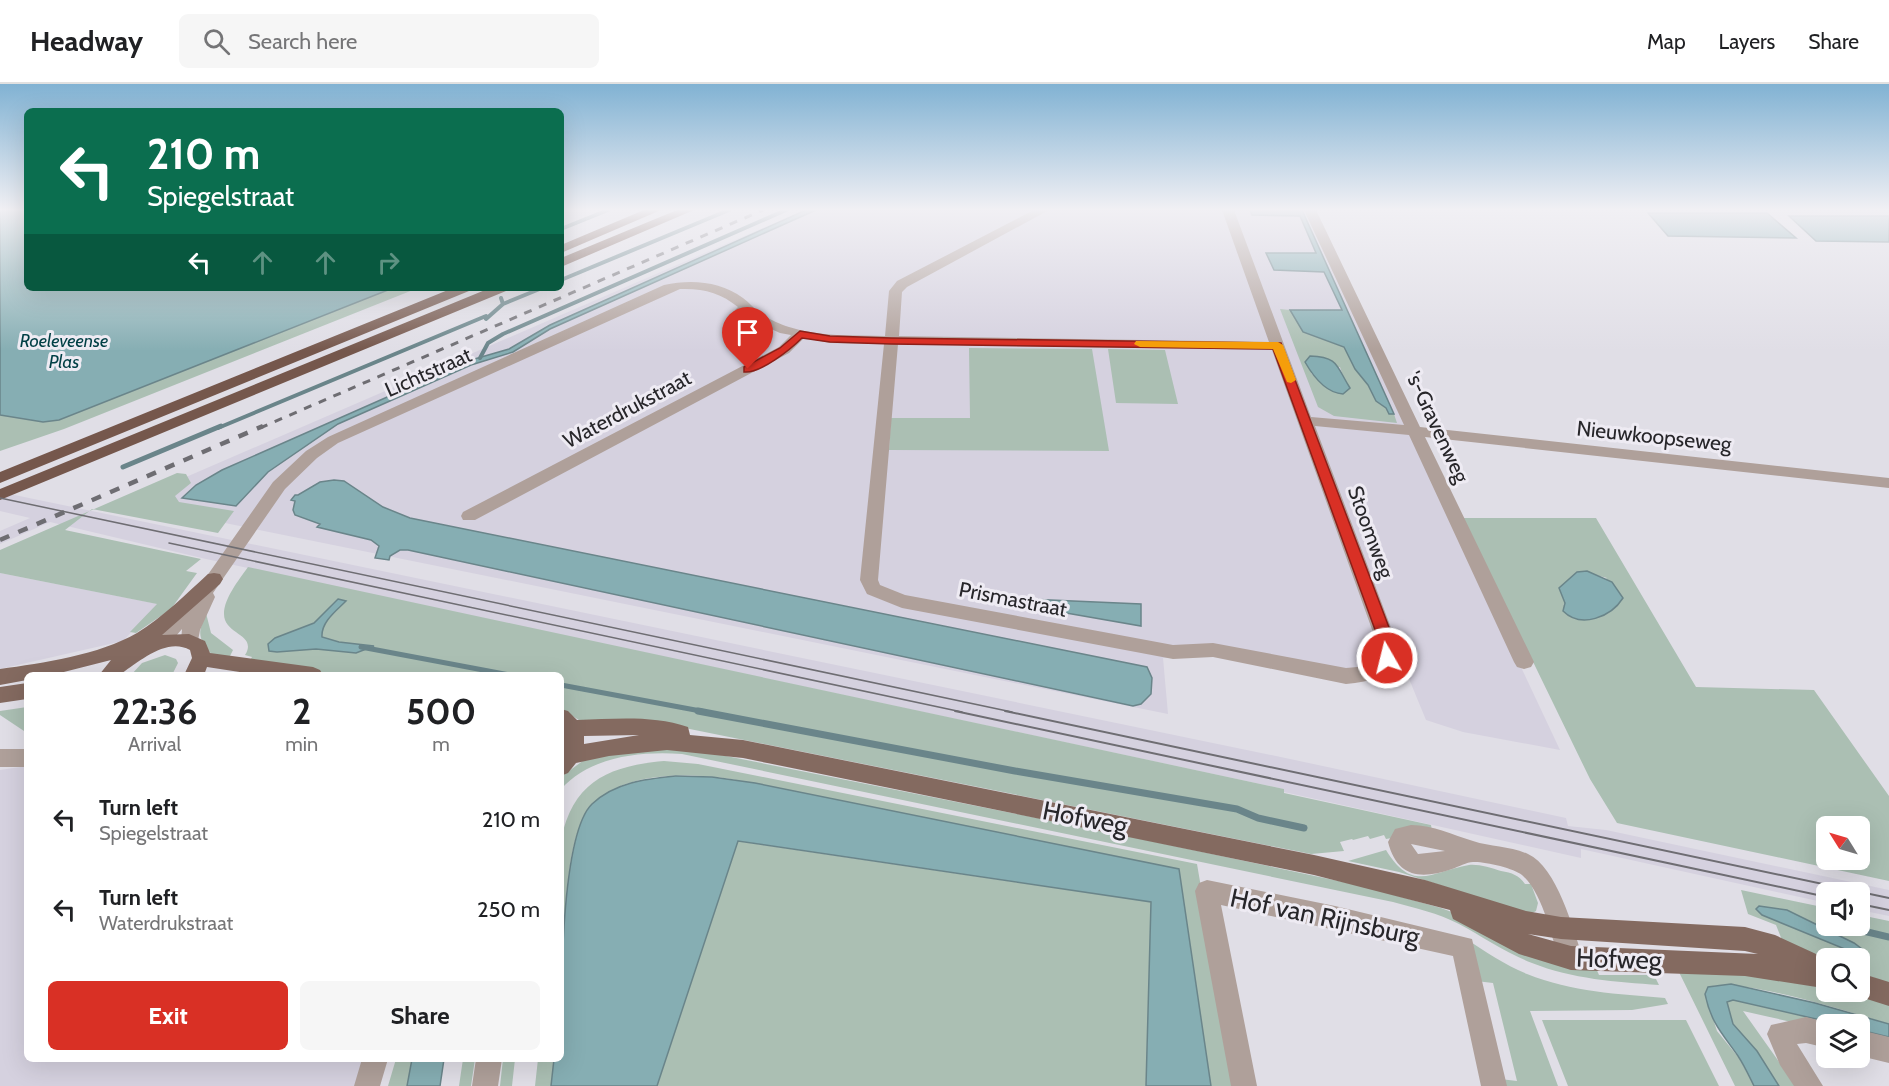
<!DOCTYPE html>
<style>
body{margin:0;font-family:Cabin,sans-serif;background:#f6f6f6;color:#202124;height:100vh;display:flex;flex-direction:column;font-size:22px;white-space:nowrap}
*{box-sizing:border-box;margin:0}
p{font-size:20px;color:#757577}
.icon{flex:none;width:33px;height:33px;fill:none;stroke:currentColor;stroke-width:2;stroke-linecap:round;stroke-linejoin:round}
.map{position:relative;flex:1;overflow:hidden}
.side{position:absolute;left:24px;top:588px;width:540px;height:390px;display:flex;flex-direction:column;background:#fff;border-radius:9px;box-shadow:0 6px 24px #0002}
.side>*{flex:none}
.top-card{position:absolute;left:24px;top:24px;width:540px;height:183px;border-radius:9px;box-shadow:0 6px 24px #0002;background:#0b6e4f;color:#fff;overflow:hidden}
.needle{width:39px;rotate:307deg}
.tools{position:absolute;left:1816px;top:732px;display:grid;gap:12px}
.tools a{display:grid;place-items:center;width:54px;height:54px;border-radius:9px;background:#fff;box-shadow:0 6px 24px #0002;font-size:30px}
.pin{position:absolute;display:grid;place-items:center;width:51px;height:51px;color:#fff;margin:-62px -26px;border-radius:50% 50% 50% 0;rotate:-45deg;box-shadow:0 0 6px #0007}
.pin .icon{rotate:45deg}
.me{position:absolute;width:66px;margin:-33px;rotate:352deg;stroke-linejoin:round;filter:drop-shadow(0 0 4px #0008)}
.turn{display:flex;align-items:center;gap:21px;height:126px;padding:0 24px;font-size:27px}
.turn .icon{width:78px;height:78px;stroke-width:2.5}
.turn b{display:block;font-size:42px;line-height:51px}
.lanes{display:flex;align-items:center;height:57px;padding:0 24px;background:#0003;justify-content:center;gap:30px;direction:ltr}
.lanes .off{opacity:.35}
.eta{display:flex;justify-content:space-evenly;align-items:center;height:102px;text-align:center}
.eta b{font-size:36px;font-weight:700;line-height:42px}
.action{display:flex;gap:12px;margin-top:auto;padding:12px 24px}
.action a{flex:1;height:69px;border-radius:9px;background:#d93025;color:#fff;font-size:24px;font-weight:700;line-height:69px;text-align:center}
.action a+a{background:#f6f6f6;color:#202124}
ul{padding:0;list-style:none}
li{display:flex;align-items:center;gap:18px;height:90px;padding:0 24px}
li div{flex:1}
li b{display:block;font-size:22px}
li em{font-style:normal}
header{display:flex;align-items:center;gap:36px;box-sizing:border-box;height:84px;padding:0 30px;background:#fff;border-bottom:2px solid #e0e0e0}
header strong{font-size:28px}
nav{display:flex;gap:33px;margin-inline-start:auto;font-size:21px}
.search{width:420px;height:54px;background:#f6f6f6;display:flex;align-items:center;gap:15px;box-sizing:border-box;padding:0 21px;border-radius:9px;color:#757577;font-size:22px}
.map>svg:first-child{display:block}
.built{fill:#d5d1df}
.green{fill:#abbfb3;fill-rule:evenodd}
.water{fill:#86aeb3;stroke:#6a858a;stroke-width:1.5}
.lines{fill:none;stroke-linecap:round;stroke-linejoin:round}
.stream-far2{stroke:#6a858a;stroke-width:4}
.stream-far1{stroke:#6a858a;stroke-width:5}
.stream{stroke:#6a858a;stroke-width:7}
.minor{fill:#afa09a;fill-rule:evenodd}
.major{fill:#846a60;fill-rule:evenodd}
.highway{fill:#75574c;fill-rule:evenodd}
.tram-far1{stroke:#6e6d72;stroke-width:1.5}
.tram{stroke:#6e6d72;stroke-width:2}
.rail-far1{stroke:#6e6d72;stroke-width:3;stroke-dasharray:8 8;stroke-linecap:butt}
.rail{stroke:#6e6d72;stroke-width:4.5;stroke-dasharray:10 10;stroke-linecap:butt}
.route{fill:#d93025;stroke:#8d1f18;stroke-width:1.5}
.slow{fill:#f59e0b}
.labels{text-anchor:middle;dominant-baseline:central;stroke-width:6;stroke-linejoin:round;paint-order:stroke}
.far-water-label{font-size:18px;font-style:italic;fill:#003f45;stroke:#eeebf3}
.street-label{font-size:21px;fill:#27262a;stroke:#eeebf3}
.near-street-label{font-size:26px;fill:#27262a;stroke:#eeebf3}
</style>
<header>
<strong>Headway</strong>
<div class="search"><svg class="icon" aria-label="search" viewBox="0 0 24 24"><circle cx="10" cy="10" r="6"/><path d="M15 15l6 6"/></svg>Search here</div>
<nav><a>Map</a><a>Layers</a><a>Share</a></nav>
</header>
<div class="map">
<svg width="1889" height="1002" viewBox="0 0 1889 1002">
<rect width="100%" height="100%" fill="#e0dee6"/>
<path class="built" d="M804 126H1306L1560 666 1463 648 1426 636 1407 590 1393 582 1381 590 1221 572 1163 574 1168 630 126 419Z
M0 408 1276 672 1566 734 1568 742 1606 746 1889 806V832L1860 826V808H1827V819L1581 765V774L1284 708V705L206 475 50 438 0 460V447L30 434 0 427Z
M0 489 158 520 123 557 0 585Z
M27 682V975H382L380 1002H0V686Z"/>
<path class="green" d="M393 204H418L64 345 0 367V331L43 338 59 336Z
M1280 225 1290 226 1303 248 1344 263 1355 285 1368 301 1376 317 1386 324 1389 330H1394L1397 339 1334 332 1318 323ZM1340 283 1344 295 1324 302 1311 289Z
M969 264 1092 265 1109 367 889 366 891 334H970Z
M1108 265 1165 266 1178 320 1116 319Z
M177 389 186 390 191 399 175 412 179 418 234 427 218 449 92 425 65 446 201 475 186 487 197 489 171 525 136 549 130 548 157 520 0 489V466Z
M1463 434H1596L1696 603 1814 606 1889 712V797L1617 739 1590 695ZM1581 487 1607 494 1563 521 1565 519ZM1827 742H1860V776H1827Z
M248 483 1284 705V709L1431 741 1432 747 1386 755 1384 751 1370 755 1368 752 1353 756 1352 755 1340 758 1344 767 1311 770 660 639 579 636 561 625V591H338L249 578 252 573 245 571C258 550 224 551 224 530 224 514 239 496 248 483Z
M206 529 211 549 233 566 228 576 213 572C198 554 197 551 206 529Z
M165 571 176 575 178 579 172 591H131L142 579Z
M27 623V649L0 631V627Z
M666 665 716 670 1127 752 1362 802 1441 824 1595 882 1599 891H1654L1659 901C1616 898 1572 895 1532 879 1506 869 1483 853 1459 840 1438 829 1415 824 1393 818L682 670C641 667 591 672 561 705V693L588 673Z
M664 677 698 680 1197 780 1235 1002H1211L1179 785 731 695C689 689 624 687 592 721 564 749 565 850 561 890 561 861 561 832 561 802 561 788 559 771 561 756 573 697 609 682 664 677Z
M737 757 1151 818 1146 1002H657Z
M1386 766C1413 810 1432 787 1469 781 1479 780 1491 784 1501 787 1512 789 1519 791 1525 800H1531L1538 819 1536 827 1530 830 1399 788 1348 777Z
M1741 806 1827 824V842H1860V831L1889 837V899L1860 889V874H1827V877L1784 861 1776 841 1748 830Z
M1466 855C1486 868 1505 881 1527 890 1572 908 1618 910 1665 914L1668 920 1632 926 1530 927 1558 1002H1502L1500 995 1517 997 1493 899 1476 897Z
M1676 882 1827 902V908H1846L1889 921V940C1851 929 1742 893 1708 903L1705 910 1717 947 1739 974 1754 1002H1735Z
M1733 916 1838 940H1827V946L1743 927 1796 1002H1779L1757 967 1733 940 1726 918Z
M1542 936H1686L1719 1002H1568Z
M396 975H412L407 1002H388Z
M463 975H475L471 1002H459Z
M503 975H515L512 1002H500Z
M538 975H554L551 1002H535Z"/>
<path class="water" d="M0 126H27V204H393L59 336 43 338 0 331Z
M806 126H816L550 245 513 268 471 281 338 340 268 388 236 422 182 414 196 401 222 386 471 276 509 265 550 241Z
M1250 126H1302L1394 330H1389L1386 324 1376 317 1368 301 1355 285 1344 263 1303 248 1290 226H1342L1324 188 1274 186 1266 169H1316L1300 132 1252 131Z
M1648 129H1767L1796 154 1668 152Z
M1789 132H1889V158L1816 157Z
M1310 272C1339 273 1336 282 1350 304L1343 310C1326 309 1313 292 1305 278Z
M334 396 344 397 383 423 410 434 1147 583 1152 594 1151 610 1141 620 1133 622 408 466H400L390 472 389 476 375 474 379 462 371 456 317 443 320 440 295 431 293 426 295 417 291 416 295 411H298L320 398Z
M1587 487 1612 498 1623 514C1611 533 1581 545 1563 527L1565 519 1559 504 1577 488Z
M1005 514 1141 520V542L1003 518Z
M338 515 346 517C336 527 321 538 322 553L339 558 374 562 356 569 316 565 277 568 269 567 268 560 275 554 314 539Z
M676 692 712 693 755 699 1179 785 1211 1002H1146L1151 818 738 757 657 1002H551L554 975H561C561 925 559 752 592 720 615 698 646 695 676 692Z
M1759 822 1787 826 1854 859 1862 865 1861 867 1852 868 1762 831 1756 825Z
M1731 900 1815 919 1889 940V953L1860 946V940H1838L1733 916 1727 918 1733 940 1757 967 1779 1002H1754C1749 992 1744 981 1738 972 1722 949 1711 939 1705 910L1708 903Z
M412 975H444L440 1002H407Z"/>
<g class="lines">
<path class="stream-far2" d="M561 145 608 126
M561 196 729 126
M503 220 542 204
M486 235 503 220 501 214
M480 274 488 259 503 250 786 126
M218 344 486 232"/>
<path class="stream-far1" d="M123 383 221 342
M361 563 510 591
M561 601 706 628"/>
<path class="stream" d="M698 627 1015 687 1237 725 1258 734 1304 744
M1859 846 1889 853"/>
<path class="minor" d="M1034 126H1049L907 203 902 208 899 252 1269 258 1222 126H1234L1311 333 1404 341 1304 126H1316L1420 343 1889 394V404L1425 353 1534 578 1531 583 1524 585 1517 583 1514 578 1409 351 1315 342 1399 565C1392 592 1371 598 1346 600L1213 573 1173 575 902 524 867 510 860 496 884 260 830 259 804 254 789 269 475 436H463L461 432 463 428 779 263 791 251 780 249 737 229 735 226 738 223C721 209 703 204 680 205L338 359 317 374 285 405 213 509 215 513 200 546 197 562 190 564 183 562 181 557 182 545C174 554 167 566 153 562L151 557 209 489 273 398 306 367 328 353 664 201C691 195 720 197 743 214 749 218 754 225 760 229 768 235 780 240 789 243 820 253 853 251 885 252L889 207 897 197ZM898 260 1272 266 1379 565C1375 582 1362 583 1346 584L1213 559 1173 561 905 511 880 501 878 496Z
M0 665H27V683H0Z
M1411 741C1434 741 1452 751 1473 757 1491 763 1510 762 1528 770 1557 783 1573 845 1583 874L1580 882 1571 886 1562 882C1551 855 1544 810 1522 791 1514 784 1483 777 1473 778 1467 778 1458 783 1452 785 1420 796 1397 793 1388 758L1395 745ZM1411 760 1445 767 1418 770Z
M1207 796 1335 822 1472 855 1507 1002H1481L1453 872 1221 821 1257 1002H1231L1195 807 1199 799Z
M1806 933 1833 940H1827V964L1806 959 1797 960 1823 1002H1794L1780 981 1767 950 1771 941Z
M1860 946 1889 953V979L1860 972Z
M362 975H388L380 1002H354Z
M476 975H502L498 1002H472Z"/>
<path class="major" d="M214 489 220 490 223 495 220 500 162 551 189 550 205 557 210 569 313 583 320 586 323 591H260L207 583 204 591H184L192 574 190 566C167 553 140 577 122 589 117 593 106 591 99 591L111 576 52 591H27V596L0 601V585C43 579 99 571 137 549 163 533 185 511 208 490Z
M27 599V615L0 619V603Z
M561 625 568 627 577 636C614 635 653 631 688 643L690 651 743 656 1314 771 1425 796 1526 827 1561 833 1745 843 1775 851 1827 875V902L1823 904 1745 892 1571 886 1519 870 1453 835 1450 826 1314 791 743 674 667 666 609 672 576 679 568 689 561 692V667L564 657ZM639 651 584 660V652ZM1528 850 1561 855 1745 867 1758 870 1571 862Z
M1860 889 1889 898V922L1851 910 1850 908H1860Z"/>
<path class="highway" d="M644 126H661L561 169V161Z
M677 126H694L561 183V174Z
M453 204H470L469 207 0 399V388Z
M490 204H507L506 207 0 416V405Z"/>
<path class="tram-far1" d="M0 414 1012 628
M169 459 962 628"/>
<path class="tram" d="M955 627 1827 813
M1005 627 1889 814
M1860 820 1889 826"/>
<path class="rail-far1" d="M260 344 763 126"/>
<path class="rail" d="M0 456 263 342"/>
</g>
<linearGradient id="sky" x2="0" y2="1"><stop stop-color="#81b2d3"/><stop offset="0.47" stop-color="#f1f0f4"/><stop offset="1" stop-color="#f1f0f4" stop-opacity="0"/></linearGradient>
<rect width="1889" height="267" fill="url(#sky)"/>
<path class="route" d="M800 247 830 252 891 254 1281 259 1393 554 1396 565 1392 578H1381L1379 574 1381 565 1378 554 1273 265 891 260 830 258 802 254C791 265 760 290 744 288V283L780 264Z"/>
<path class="slow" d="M1136 257 1278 258 1283 261 1296 296 1291 299 1287 298 1273 265 1140 263 1134 260Z"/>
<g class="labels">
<g class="far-water-label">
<text x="64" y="257">Roeleveense<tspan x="64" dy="21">Plas</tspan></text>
</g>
<g class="street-label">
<text transform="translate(428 288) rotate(-24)">Lichtstraat</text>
<text transform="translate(627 325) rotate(-28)">Waterdrukstraat</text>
<text transform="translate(1438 343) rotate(65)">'s-Gravenweg</text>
<text transform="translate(1654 352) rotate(6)">Nieuwkoopseweg</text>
<text transform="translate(1371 448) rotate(70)">Stoomweg</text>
<text transform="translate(1013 515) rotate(11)">Prismastraat</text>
</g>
<g class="near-street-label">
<text transform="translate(1085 734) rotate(11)">Hofweg</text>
<text transform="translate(1325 833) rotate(12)">Hof van Rijnsburg</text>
<text transform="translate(1619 875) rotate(2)">Hofweg</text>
</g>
</g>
</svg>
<div class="tools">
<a><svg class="needle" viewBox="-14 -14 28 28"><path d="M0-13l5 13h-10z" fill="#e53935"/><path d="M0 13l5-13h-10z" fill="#757577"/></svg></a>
<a><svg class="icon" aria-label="sound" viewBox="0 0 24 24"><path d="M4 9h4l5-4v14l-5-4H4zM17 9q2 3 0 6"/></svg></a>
<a><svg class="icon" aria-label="search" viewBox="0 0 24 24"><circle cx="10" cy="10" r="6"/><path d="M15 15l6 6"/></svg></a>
<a><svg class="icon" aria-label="layers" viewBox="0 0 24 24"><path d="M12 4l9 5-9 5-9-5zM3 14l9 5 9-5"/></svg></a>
</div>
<div class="pin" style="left:748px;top:285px;background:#d93025"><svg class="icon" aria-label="arrive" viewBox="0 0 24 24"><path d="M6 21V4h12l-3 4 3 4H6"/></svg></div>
<svg class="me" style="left:1387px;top:574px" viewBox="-20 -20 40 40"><circle r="17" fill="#d93025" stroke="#fff" stroke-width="3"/><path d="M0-11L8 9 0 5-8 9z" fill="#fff"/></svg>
<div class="top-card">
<div class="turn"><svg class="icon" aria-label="left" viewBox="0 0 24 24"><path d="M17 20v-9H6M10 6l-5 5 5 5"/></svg><div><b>210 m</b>Spiegelstraat</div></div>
<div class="lanes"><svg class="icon" aria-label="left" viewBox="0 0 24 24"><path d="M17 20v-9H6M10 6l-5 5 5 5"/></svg><svg class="icon off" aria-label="ahead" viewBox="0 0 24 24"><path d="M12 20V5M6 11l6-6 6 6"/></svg><svg class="icon off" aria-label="ahead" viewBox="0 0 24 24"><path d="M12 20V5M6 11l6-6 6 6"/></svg><svg class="icon off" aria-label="right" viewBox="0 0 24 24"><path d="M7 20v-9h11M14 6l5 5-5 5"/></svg></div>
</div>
<section class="side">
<div class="eta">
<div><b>22:36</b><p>Arrival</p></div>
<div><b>2</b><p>min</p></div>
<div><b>500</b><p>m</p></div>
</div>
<ul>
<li><svg class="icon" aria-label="left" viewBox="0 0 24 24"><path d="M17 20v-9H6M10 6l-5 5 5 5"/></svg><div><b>Turn left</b><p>Spiegelstraat</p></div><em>210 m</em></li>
<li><svg class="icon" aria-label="left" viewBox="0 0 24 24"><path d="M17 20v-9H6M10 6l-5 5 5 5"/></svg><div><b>Turn left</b><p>Waterdrukstraat</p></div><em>250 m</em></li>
</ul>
<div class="action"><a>Exit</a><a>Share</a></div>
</section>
</div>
